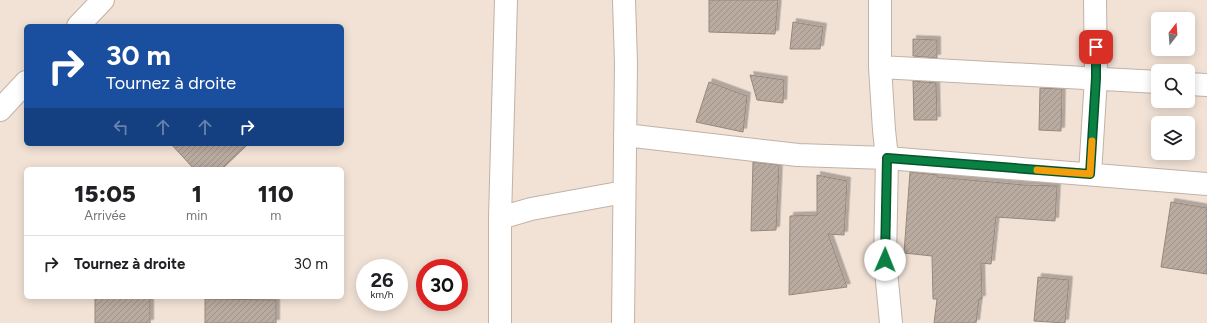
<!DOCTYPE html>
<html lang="fr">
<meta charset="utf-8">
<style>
body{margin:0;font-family:Figtree,sans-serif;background:#f2f2f2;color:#202124;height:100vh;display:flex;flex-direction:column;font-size:15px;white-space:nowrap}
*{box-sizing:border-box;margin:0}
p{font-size:13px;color:#757577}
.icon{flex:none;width:22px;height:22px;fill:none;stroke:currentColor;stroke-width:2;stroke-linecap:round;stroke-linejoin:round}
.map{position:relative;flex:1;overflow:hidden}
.side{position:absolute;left:24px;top:167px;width:320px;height:132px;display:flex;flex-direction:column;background:#fff;border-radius:6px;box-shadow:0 2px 10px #0003}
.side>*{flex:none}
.top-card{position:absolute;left:24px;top:24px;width:320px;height:122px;border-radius:6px;box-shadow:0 2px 10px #0003;background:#1a4fa0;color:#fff;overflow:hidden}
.needle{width:26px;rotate:17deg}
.buttons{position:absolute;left:1151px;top:12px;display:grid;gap:8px}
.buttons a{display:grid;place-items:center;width:44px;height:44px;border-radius:6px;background:#fff;box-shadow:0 2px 10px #0003;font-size:20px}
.speed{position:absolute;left:356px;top:259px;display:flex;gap:8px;font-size:20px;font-weight:700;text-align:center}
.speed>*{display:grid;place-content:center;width:52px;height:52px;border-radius:50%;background:#fff;box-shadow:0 2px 10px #0003;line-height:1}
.speed small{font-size:10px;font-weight:400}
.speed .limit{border:6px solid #d22;background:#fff;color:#111}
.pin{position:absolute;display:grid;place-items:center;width:34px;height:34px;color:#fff;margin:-17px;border-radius:8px;box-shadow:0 2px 6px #0006}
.me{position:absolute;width:44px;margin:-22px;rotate:1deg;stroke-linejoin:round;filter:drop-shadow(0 0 3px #0008)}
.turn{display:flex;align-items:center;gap:14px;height:84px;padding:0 16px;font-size:18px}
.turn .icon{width:52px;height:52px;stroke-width:2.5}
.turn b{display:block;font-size:28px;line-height:34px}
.lanes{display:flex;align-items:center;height:38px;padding:0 16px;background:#0003;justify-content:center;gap:20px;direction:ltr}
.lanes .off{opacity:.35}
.eta{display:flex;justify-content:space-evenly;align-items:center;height:68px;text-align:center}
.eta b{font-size:24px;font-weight:800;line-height:28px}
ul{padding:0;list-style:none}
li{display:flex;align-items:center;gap:12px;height:56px;padding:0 16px;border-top:1px solid #e0e0e0}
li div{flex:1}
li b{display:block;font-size:15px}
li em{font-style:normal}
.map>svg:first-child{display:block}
.building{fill:url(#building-hatch);stroke:#96887d;filter:url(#shadow)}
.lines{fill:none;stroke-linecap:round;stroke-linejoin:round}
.minor-casing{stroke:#c1b2a7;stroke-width:24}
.minor{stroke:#fff;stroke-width:22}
.route-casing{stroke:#07532c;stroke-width:10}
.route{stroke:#0b8043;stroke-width:7}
.slow{stroke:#f59e0b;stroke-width:7}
</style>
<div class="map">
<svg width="1207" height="323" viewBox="0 0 1207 323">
<defs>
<pattern id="building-hatch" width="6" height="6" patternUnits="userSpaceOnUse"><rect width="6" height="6" fill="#baaba0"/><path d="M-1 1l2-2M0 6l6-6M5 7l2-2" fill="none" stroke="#9f9288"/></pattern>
<filter id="shadow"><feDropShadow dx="3.5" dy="-3.5" stdDeviation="0" flood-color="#0004"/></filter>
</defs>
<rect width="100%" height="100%" fill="#f2e2d6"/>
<path class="building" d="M709 0H778L775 34 709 32Z
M793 22 823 27 820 49H790Z
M913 39 937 40V58L913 56Z
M750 75 784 80 783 103 757 100Z
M913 81 936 83 937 120H914Z
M709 82 747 96 743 132 696 122Z
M1040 88 1062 89 1061 131 1039 130Z
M171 144H248L222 169H194Z
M753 162 779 165 776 230 751 231Z
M910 172 937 175V177L1024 185 1057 186 1055 221 996 217 991 264 981 263 982 299H979L976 323H934L937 299H933L932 256 904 253Z
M817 175 847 181 844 235 828 234 847 287 789 295 790 216 817 215Z
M1171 202 1207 208V274L1161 267Z
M1038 277 1069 280 1065 323 1034 321Z
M95 297H150V323H95Z
M205 299 276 300V323H205Z"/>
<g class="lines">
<defs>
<path id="minor" d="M880 0V67
M78 26 103 0
M1158 82 880 67 884 130 887 158 1207 184
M1188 84 1207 85
M0 110 26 82
M625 135 798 155 887 158 885 260 891 323
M1090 174 1096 78 1095 0
M500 218 506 0
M500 323V218L531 209 624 192
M623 323 626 63 624 0"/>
</defs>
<use href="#minor" class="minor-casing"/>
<use href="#minor" class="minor"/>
</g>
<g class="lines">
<defs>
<path id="route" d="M885 260 887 158 1090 174 1096 78V47"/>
</defs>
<use href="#route" class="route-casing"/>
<use href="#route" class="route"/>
<path class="slow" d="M1037 170 1090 174 1092 141"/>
</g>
</svg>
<div class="buttons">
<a><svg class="needle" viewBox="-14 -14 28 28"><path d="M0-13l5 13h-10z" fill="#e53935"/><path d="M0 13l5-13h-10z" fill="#757577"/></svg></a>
<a><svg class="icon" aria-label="search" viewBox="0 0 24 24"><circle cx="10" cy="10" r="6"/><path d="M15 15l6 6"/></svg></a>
<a><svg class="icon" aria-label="layers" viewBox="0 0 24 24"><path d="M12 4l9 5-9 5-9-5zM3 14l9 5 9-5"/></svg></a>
</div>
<div class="speed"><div>26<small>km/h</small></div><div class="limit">30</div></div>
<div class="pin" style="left:1096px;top:47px;background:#d93025"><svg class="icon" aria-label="arrive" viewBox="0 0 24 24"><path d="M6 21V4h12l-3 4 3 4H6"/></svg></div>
<svg class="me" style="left:885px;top:260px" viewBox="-20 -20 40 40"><circle r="19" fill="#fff"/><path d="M0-13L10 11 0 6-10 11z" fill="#0b8043"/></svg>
<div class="top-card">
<div class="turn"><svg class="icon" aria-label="right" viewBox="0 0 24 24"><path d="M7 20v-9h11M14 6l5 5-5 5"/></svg><div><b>30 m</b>Tournez à droite</div></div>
<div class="lanes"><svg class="icon off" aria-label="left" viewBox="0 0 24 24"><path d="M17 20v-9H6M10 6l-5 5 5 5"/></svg><svg class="icon off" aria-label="ahead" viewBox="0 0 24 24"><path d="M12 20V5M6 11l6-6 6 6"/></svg><svg class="icon off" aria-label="ahead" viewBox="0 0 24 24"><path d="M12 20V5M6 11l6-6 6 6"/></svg><svg class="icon" aria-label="right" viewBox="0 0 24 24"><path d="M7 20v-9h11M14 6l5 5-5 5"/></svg></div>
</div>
<section class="side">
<div class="eta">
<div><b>15:05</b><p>Arrivée</p></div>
<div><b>1</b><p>min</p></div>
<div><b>110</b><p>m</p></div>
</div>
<ul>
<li><svg class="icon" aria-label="right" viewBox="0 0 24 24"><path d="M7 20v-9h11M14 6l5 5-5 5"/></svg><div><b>Tournez à droite</b></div><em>30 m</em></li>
</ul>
</section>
</div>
